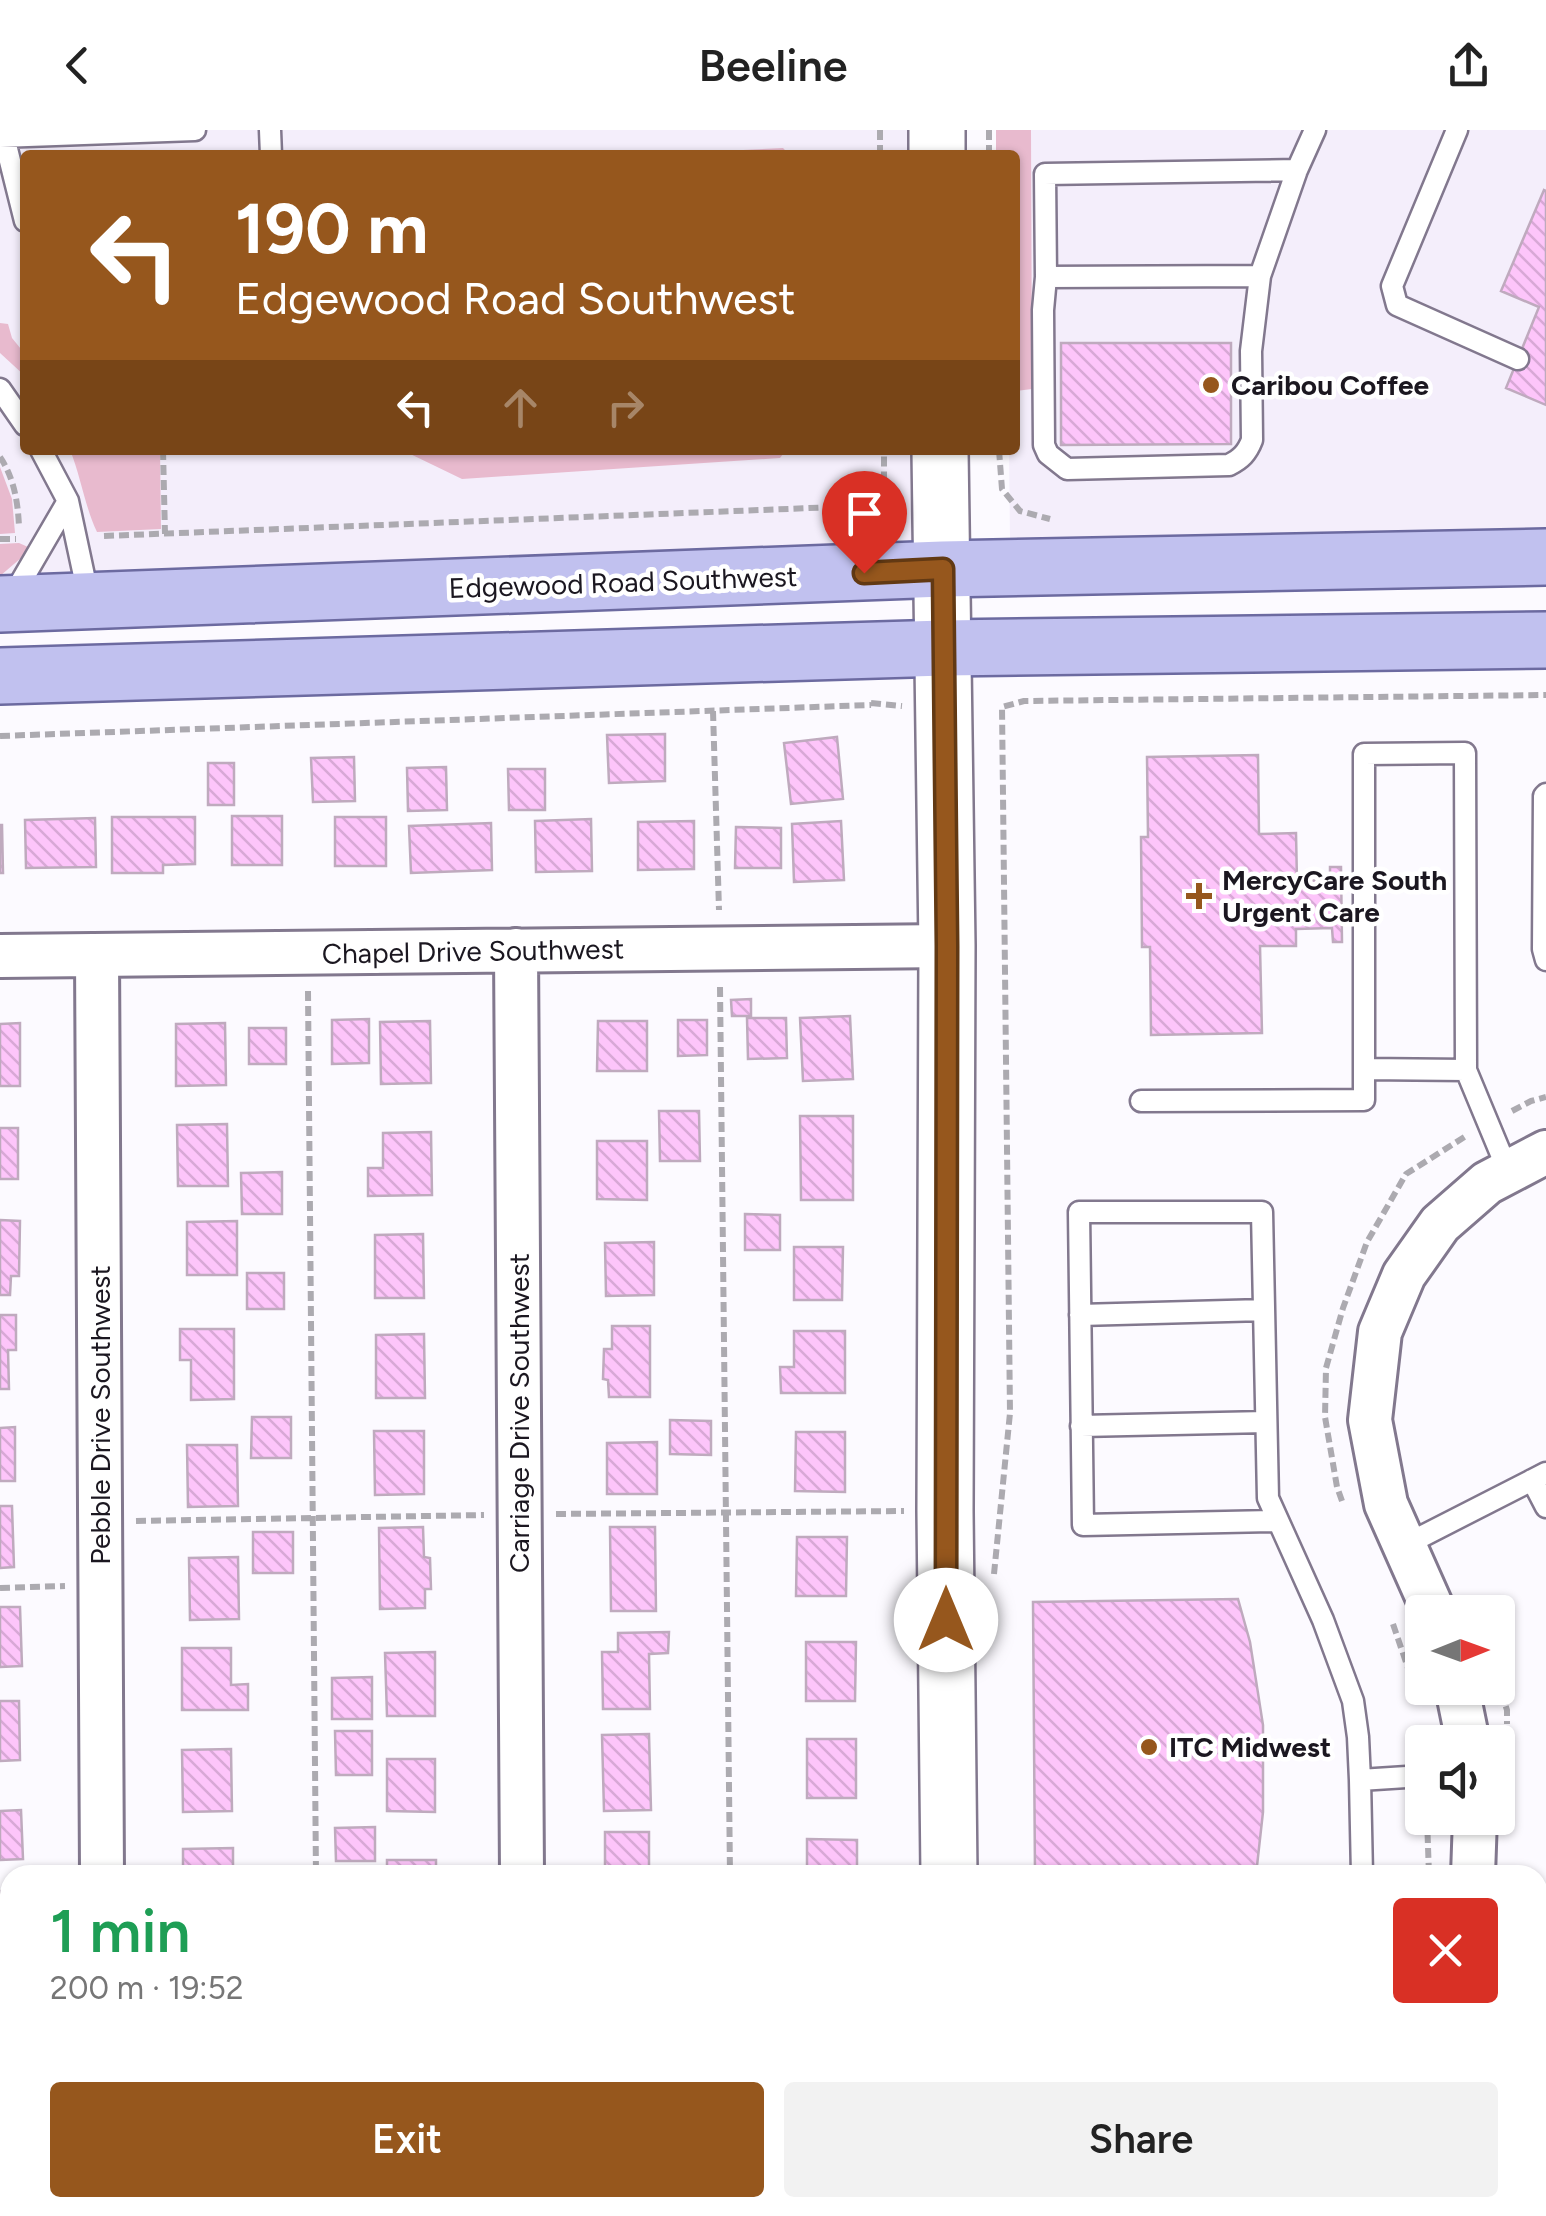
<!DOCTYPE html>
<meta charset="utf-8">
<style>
body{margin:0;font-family:Figtree,sans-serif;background:#f2f2f2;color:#222;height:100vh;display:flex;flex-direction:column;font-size:38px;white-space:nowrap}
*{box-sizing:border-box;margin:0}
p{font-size:32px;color:#767676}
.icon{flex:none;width:55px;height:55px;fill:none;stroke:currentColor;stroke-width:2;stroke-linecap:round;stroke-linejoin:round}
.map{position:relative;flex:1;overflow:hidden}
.drawer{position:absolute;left:0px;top:1735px;width:1548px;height:352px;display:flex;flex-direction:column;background:#fff;border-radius:30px 30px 0 0;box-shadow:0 2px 8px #0004}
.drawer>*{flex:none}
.guide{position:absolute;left:20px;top:20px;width:1000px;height:305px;border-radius:10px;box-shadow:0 2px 8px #0004;background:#96571d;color:#fff;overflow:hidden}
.needle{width:65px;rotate:89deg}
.tools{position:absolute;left:1405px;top:1465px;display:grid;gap:20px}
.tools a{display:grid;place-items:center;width:110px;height:110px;border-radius:10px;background:#fff;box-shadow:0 2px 8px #0004;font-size:50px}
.pin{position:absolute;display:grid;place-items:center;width:85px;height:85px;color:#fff;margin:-102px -42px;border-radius:50% 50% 50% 0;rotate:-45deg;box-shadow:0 0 10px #0007}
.pin .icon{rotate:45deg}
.me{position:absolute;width:110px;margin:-55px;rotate:0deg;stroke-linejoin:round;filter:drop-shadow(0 0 8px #0008)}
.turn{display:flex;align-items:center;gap:35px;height:210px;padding:0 50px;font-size:45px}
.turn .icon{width:130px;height:130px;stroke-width:2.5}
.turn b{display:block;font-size:70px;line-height:85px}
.lanes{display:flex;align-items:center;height:95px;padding:0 50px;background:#0003;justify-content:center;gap:50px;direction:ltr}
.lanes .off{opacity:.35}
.round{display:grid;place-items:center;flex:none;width:105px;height:105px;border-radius:10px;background:#f2f2f2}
.headline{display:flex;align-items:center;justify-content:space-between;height:170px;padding:0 50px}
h1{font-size:60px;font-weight:600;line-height:75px;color:#1e9e55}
.primary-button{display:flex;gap:20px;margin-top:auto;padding:20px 50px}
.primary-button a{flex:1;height:115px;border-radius:10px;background:#96571d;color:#fff;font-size:40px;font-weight:600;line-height:115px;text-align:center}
.primary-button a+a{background:#f2f2f2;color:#222}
header{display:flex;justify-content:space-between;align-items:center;height:130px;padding:0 50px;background:#fff;font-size:45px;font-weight:600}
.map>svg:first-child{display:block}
.built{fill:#f4eefb}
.green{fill:#e8bace}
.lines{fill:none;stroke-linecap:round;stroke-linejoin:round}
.stream{stroke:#7fa1db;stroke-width:11}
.building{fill:url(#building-back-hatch);stroke:#bfaabe;stroke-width:2.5}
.lane-casing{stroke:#82788e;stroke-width:25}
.street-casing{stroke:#82788e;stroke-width:48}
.secondary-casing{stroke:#82788e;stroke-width:60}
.primary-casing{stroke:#6c6aa0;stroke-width:60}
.path{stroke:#acaab0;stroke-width:6;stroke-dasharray:10 5;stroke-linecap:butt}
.lane{stroke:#fff;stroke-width:20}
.street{stroke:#fff;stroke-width:42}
.secondary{stroke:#fff;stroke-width:55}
.primary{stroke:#c1c1ef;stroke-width:55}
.route-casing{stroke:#623913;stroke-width:25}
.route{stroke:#96571d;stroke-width:18}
.poi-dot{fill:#96571d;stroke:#fff;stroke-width:4}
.labels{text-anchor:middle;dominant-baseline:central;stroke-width:9;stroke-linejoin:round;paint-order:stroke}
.poi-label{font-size:28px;font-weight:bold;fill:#1b1720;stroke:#fff;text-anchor:start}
.street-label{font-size:28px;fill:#1b1720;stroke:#fff}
</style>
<header><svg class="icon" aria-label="back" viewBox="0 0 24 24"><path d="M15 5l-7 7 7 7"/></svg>Beeline<svg class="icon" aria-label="share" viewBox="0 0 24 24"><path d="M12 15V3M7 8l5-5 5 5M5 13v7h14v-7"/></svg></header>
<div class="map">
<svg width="1546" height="2086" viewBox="0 0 1546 2086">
<defs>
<pattern id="building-back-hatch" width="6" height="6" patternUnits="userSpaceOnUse" patternTransform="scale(2.5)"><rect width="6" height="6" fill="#fdc5fa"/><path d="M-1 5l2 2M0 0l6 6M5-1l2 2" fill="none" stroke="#d8a8d6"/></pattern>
</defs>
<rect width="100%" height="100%" fill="#fcfaff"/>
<path class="built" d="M0 0H937V25H25V320H940L943 439 0 474Z
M1005 0H1546V400L1010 410 1009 320H1015V25Z"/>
<path class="green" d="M996 0H1031L1032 259 1015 261V25H996Z
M783 18 790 25H639Z
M0 193 8 194 12 208 25 224V246L0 223Z
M70 320H160L161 399 97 402C85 377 81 347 70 320Z
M402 320H786L780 328 462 349Z
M0 337 12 369 15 403 0 404Z
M19 413 28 417 21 428 0 446V414Z"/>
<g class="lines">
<path class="stream" d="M1538 1948 1546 1919
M1538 1999 1546 2013
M1534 2086 1546 2068"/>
</g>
<path class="building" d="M1544 60 1546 61V275L1506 258 1539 177 1501 161Z
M1061 213H1231V314L1061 315Z
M665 604V651L609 653 607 605Z
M837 607 843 669 791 674 784 613Z
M1258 625 1259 704 1296 703 1297 751 1330 750V737H1341L1342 812H1333L1332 798 1296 799V816H1260L1262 903 1151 905 1150 817H1142L1141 707H1148L1147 627Z
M354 627 355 671 313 672 311 628Z
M208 633H234V675H208Z
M446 637 447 680 408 681 407 638Z
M508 639H545V680H509Z
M232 686H282V735H232Z
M112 687H195V734L163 735V743H112Z
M335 687H386V736H335Z
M95 688 96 737 26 738 25 690Z
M591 689 592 741 536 742 535 691Z
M694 691V739L638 740V692Z
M841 691 844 750 794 752 792 694Z
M491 693 492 740 411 743 409 696Z
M0 695H2L3 743H0Z
M736 697 781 698V738H735Z
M751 869V886H732L731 870Z
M850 886 853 949 803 951 800 888Z
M747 888H786L787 928 748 929Z
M369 889V933L332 934V890Z
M678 890H707V925L678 926Z
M430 891 431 953 381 954 380 892Z
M598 891H647V941H597Z
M20 893V956H0V894Z
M225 893 226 955 176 956V894Z
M249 898H286V934H249Z
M659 981H699L700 1031H660Z
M800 986H853V1070H801Z
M227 994 228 1056H178L177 995Z
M0 998H18V1049H0Z
M431 1002 432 1065 368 1066V1038H383V1003Z
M597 1011H647V1070L597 1069Z
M282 1042V1084H242L241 1043Z
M745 1084 780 1085V1120H745Z
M0 1090 20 1091 19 1146H11L10 1165H0Z
M237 1091V1145H187V1092Z
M423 1104 424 1168H375V1105Z
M654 1112V1165L606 1166 605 1113Z
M794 1117H843L842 1170H794Z
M247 1143H284V1179H247Z
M0 1185H16V1220H8L9 1259H0Z
M612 1196H650V1267H609L608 1250 603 1249 604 1219H612Z
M180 1199H234V1269L191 1270V1230H180Z
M794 1201H845V1263H781L780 1237H794Z
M424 1204 425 1268H376V1205Z
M252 1287H291V1328H251Z
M670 1290 711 1291V1325L670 1324Z
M15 1297V1351H0V1298Z
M374 1301H424V1364L375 1365Z
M796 1302H845V1362L795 1361Z
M657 1312V1364H607V1313Z
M187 1315H237L238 1376 188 1377Z
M0 1376H12L14 1437 0 1438Z
M423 1397 424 1427 430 1428 431 1459H425V1478L380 1479 379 1398Z
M610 1397H655L656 1481H611Z
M253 1402H293V1443H253Z
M797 1407H847L846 1466H796Z
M238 1427 239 1489 190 1490 189 1428Z
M1238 1469 1250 1512 1263 1595V1682L1256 1745H1035L1033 1472Z
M0 1477H20L22 1536 0 1537Z
M669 1502 668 1523 649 1524 650 1579H603L602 1522H618V1503Z
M806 1512H856L855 1571H806Z
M182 1518H231V1555L248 1554V1580H182Z
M435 1522V1586H387L385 1523Z
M372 1547V1589H332V1548Z
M0 1571H19L20 1630 0 1631Z
M335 1601H372V1645H336Z
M649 1604 651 1680 604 1681 602 1605Z
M807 1609H856V1668H807Z
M231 1619 232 1681 183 1682 182 1620Z
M387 1629H435V1682L387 1681Z
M21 1680 23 1729 0 1730V1681Z
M375 1697V1731H336L335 1698Z
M605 1702H649V1745H605Z
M807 1709 857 1710V1745H807Z
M233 1718V1745H183V1719Z
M387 1730H436V1745H387Z
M0 1761H10V1819L0 1820Z
M0 1869H10V1920H0Z
M0 1944H10V2028H0Z
M10 2065V2078H18V2086H0V2066Z
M199 2078H249V2086H199Z
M381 2078H431V2086H381Z
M615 2078H659V2086H615Z
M801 2078H850V2086H801Z"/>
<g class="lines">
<defs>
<path id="lane" d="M270 0 271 25
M1457 0 1392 156 1397 175 1518 229
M0 7 195 0
M4 7 25 91
M1297 40 1045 44 1046 147 1260 146 1297 40 1315 0
M1046 147 1043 180 1044 315 1048 324 1067 339 1229 335C1241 329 1247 323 1252 310L1251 221 1260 146
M0 259 25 295
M41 320 68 371 89 469
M11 469 68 371
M1546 664 1544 666 1543 819 1546 830
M1466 940 1465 623 1364 624V939L1466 940 1508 1041
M1141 971 1364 970V939
M1080 1185 1264 1180
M1081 1296 1266 1292
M1532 1350 1546 1377
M1277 1391 1083 1395 1079 1082H1262L1268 1368 1323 1490 1353 1571 1358 1607 1360 1650
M1405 1415 1546 1343
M1362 1745 1360 1650 1422 1646
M1079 2086V2078
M1184 2086 1197 2078"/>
<path id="street" d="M516 820 522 1745
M97 825 102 1745
M0 826 947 816
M1434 1482 1386 1374 1370 1290 1380 1202 1404 1145 1440 1094 1487 1053 1546 1022
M1457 1558 1468 1612
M1473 1745 1475 1688
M104 2078V2086
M524 2078V2086
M1351 2086 1357 2078"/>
<path id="secondary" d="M937 0V25
M940 320 947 816 945 1381 949 1745
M952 2078V2086"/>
<path id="primary" d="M0 474 943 439 1546 427
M0 546 944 518 1546 510"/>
</defs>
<use href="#lane" class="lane-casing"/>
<use href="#street" class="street-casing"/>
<use href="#secondary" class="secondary-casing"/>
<use href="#primary" class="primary-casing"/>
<path class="path" d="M880 0V25
M989 0V25
M163 320 165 404
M999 320 1002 359 1020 381 1050 389
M0 327C14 348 18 372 19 397
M862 398V376L884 365V320
M104 406 862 376
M0 409H16
M871 573 902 576
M713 581 719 780
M0 606 871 575
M720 857 730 1745
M308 861 316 1745
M1512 981 1531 971 1546 967
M1342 1371 1337 1357 1325 1287 1326 1238 1343 1178 1367 1112 1406 1044 1466 1006
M556 1384 904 1381
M136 1391 484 1385
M994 1444 1010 1283 1002 577 1024 571 1546 565
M0 1458 65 1456
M1393 1494 1411 1547 1416 1567
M1501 1562 1507 1580V1594
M1509 1616 1511 1660
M1427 1688 1429 1745
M319 2078V2086
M733 2078V2086
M1003 2078V2086
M1287 2086 1296 2078"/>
<use href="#lane" class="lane"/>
<use href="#street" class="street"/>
<use href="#secondary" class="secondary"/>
<use href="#primary" class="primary"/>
</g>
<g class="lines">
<defs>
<path id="route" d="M864 443 943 439 947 816 946 1490"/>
</defs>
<use href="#route" class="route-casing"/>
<use href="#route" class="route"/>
</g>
<g class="poi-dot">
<circle cx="1211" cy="255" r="10"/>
<path d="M1194 751h10v10h10v10h-10v10h-10v-10h-10v-10h10z"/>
<circle cx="1149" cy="1617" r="10"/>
</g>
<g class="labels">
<g class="poi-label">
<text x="1231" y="255">Caribou Coffee</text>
<text x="1222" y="750">MercyCare South<tspan x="1222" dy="32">Urgent Care</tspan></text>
<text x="1169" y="1617">ITC Midwest</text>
</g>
<g class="street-label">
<text transform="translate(623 452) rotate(-2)">Edgewood Road Southwest</text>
<text transform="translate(473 821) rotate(-1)">Chapel Drive Southwest</text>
<text transform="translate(519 1283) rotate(-90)">Carriage Drive Southwest</text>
<text transform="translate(100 1285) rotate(-90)">Pebble Drive Southwest</text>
</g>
</g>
</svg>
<div class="tools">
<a><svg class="needle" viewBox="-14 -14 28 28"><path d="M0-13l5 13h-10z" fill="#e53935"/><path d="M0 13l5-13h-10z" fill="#767676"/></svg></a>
<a><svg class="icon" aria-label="sound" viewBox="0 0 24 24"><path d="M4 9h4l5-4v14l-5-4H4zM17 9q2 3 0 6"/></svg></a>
</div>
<div class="pin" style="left:864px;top:443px;background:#d93025"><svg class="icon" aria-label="arrive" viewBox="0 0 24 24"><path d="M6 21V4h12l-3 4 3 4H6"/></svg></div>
<svg class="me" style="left:946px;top:1490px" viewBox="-20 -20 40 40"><circle r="19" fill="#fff"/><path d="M0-13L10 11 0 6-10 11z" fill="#96571d"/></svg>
<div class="guide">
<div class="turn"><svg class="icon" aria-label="left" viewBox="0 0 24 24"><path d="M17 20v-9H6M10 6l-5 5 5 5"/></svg><div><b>190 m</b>Edgewood Road Southwest</div></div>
<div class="lanes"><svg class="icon" aria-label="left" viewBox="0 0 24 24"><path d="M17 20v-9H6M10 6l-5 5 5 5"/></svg><svg class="icon off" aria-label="ahead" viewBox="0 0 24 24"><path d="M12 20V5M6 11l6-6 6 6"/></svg><svg class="icon off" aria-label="right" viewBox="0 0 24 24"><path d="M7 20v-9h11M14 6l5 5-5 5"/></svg></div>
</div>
<section class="drawer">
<div class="headline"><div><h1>1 min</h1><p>200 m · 19:52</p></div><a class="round" style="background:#d93025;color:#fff"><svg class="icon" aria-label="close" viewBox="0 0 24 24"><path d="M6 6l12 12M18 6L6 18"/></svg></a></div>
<div class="primary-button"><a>Exit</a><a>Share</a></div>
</section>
</div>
